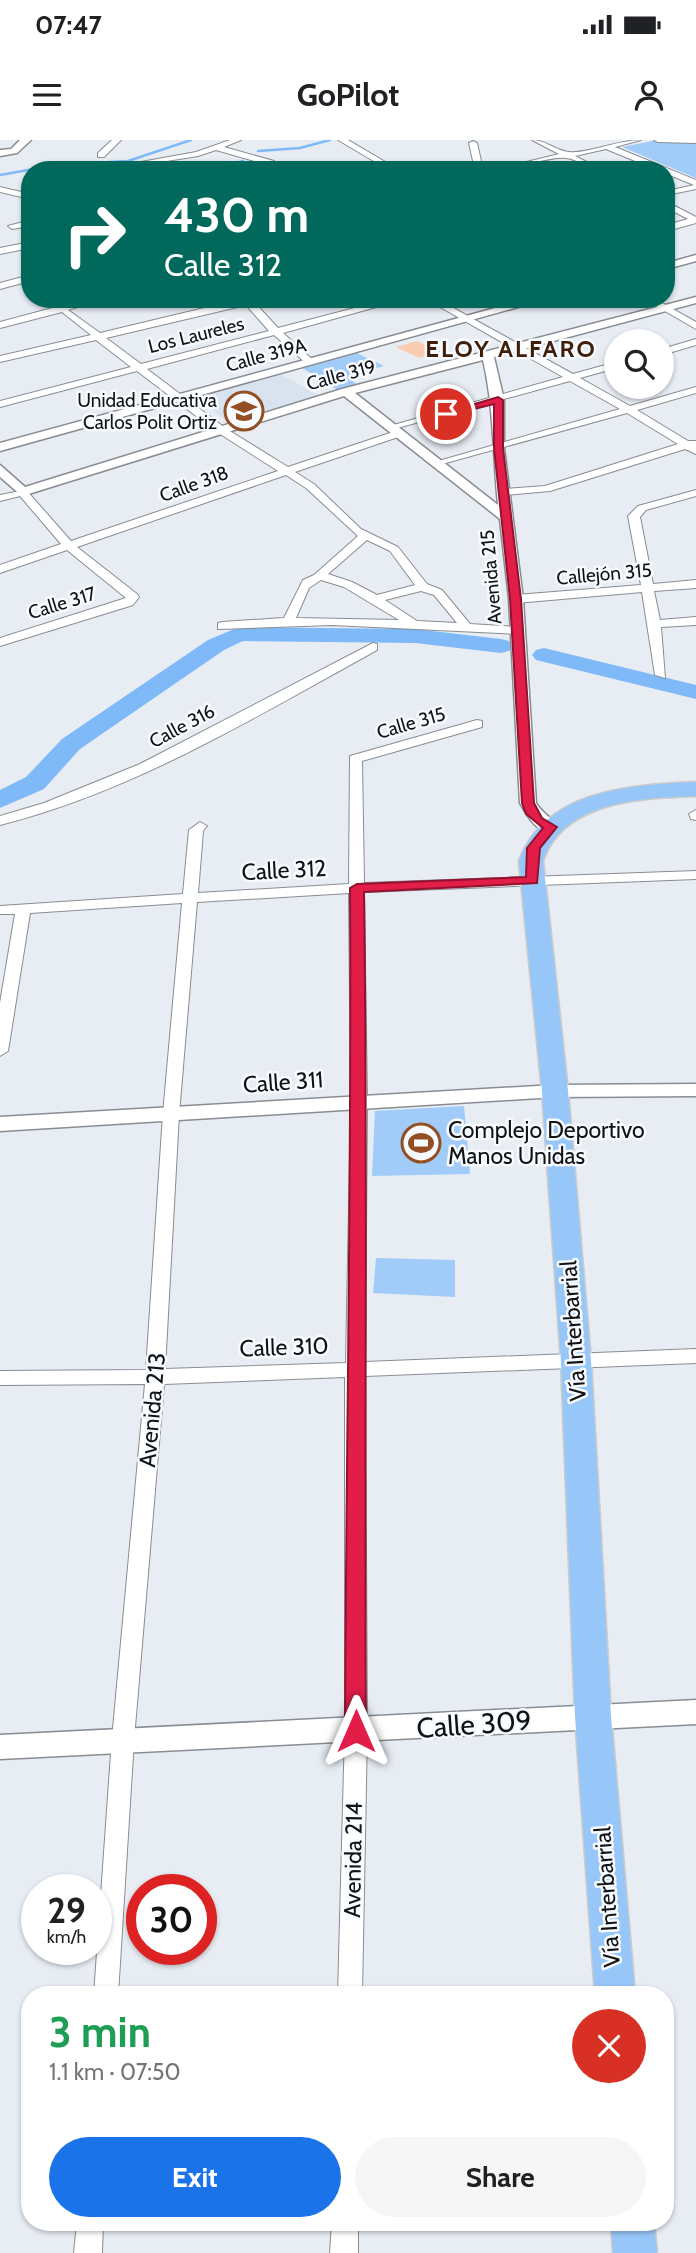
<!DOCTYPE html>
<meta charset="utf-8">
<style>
body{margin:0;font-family:Cabin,sans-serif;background:#f6f6f6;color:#202124;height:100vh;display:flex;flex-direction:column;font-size:26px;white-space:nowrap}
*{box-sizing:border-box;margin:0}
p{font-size:23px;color:#757577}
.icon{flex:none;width:38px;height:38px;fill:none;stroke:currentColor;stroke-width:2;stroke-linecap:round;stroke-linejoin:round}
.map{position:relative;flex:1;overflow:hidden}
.panel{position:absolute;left:21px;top:1846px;width:653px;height:245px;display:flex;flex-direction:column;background:#fff;border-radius:28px;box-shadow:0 2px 5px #0004}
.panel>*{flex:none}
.top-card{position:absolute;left:21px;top:21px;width:654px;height:147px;border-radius:28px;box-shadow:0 2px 5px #0004;background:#00695c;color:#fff;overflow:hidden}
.controls{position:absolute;left:604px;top:189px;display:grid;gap:14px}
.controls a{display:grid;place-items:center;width:70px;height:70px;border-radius:50%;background:#fff;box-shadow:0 2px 5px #0004;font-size:35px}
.speed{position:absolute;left:21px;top:1734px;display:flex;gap:14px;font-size:35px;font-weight:700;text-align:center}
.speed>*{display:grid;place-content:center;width:91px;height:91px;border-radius:50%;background:#fff;box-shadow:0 2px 5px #0004;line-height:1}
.speed small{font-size:18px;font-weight:400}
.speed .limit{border:10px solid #d22;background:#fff;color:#111}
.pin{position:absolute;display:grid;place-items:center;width:60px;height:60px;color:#fff;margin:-30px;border:4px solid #fff;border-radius:50%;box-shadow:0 2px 7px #0007}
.me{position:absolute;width:77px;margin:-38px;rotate:0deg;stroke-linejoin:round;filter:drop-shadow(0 0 5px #0008)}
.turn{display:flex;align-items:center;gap:24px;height:147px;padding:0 28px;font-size:32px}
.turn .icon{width:91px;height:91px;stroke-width:2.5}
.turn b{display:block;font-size:49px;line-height:60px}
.round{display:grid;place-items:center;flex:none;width:74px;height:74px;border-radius:37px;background:#f6f6f6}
.overview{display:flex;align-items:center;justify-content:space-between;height:119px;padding:0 28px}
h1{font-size:42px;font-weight:700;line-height:52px;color:#1e9e55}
.primary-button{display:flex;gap:14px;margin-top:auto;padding:14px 28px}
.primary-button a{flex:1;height:80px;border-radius:42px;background:#1a73e8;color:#fff;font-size:28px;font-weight:700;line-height:80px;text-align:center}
.primary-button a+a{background:#f6f6f6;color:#202124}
.status{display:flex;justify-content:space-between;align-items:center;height:49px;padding:0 35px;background:#fff;direction:ltr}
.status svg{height:19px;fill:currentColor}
header{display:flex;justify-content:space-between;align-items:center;height:91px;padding:0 28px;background:#fff;font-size:32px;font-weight:700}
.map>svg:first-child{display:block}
.built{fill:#d8e3ef}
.green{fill:#a1cbf9}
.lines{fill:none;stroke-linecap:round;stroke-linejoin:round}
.stream{stroke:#80b9f8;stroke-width:2.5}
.river{fill:#80b9f8;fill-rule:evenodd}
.building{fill:#fbcbb1}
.minor-casing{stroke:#888d93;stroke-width:2}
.tertiary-casing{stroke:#888d93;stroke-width:3}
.primary-casing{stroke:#cacbcb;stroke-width:3}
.minor{fill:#fff;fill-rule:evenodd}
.tertiary{fill:#fff;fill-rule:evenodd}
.primary{fill:#97c6f8;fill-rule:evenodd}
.route{fill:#e11d48;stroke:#92132f;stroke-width:2}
.labels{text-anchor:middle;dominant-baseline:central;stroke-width:5;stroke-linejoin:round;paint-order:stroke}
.far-street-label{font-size:19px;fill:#101214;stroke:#f7fafe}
.far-poi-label{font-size:19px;fill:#101214;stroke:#f7fafe;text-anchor:end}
.street-label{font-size:23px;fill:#101214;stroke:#f7fafe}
.poi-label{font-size:23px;fill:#101214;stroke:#f7fafe;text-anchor:start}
.far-district-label{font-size:24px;font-weight:bold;letter-spacing:2px;fill:#401f0a;stroke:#f7fafe}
.near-street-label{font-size:28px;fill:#101214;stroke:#f7fafe}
</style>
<div class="status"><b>07:47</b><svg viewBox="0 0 49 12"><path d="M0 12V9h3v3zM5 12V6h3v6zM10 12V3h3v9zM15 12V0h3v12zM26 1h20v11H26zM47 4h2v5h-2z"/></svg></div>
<header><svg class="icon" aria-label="menu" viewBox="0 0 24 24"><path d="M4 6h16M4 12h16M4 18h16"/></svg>GoPilot<svg class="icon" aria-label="person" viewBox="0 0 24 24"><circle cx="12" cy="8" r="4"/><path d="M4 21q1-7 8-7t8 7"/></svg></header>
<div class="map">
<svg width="696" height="2113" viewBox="0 0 696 2113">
<rect width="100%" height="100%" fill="#e8edf4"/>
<path class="built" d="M280 234 321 257 232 284 197 259Z"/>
<path class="green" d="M652 1 696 2V38L622 7Z
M357 213 384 226 347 237 361 247 341 252 302 228Z
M464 966 470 1034 372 1036 375 971Z
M376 1118 455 1120V1157L373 1153Z"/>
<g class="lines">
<path class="stream" d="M258 11 300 8 330 0
M210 30 243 21
M0 35 56 25 128 21 191 0"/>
<path class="river" d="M239 487 415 489 501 499 509 501 513 506 509 511 501 513 415 503 243 501 224 510 80 609 44 649 0 668V650L26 637 62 599 208 500Z
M544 508 696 545V559L536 520 532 515 536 510Z"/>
</g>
<path class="building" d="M417 201 441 212 419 218 396 207Z"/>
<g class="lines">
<defs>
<path id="minor" d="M112 0H121L104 17H98V13Z
M230 0H241L224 7 274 21 278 30H270L268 25 216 10 198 16 123 28 119 26 196 12Z
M338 0H348L399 30H389Z
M532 0C546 0 556 11 569 12 587 14 618 0 641 0L615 7 696 40V49L667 55V51L694 45 667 34V30H657L606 9 575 16 602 30C588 30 578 19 566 18 548 16 517 30 494 30L559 14Z
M654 0H696V3L658 2Z
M473 1 477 3 483 30H475L469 3Z
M0 47 30 54V59L0 52Z
M667 62 696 77V83L667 91V85L688 79 667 68Z
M30 80V86L12 89 8 86Z
M30 102V108L0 114V108Z
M30 135V141L0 149V143Z
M86 159H102L68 170 100 193 242 159H265L255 163 278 188 389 159H405L283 193 313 220V224H307L274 195 147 229 225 288 288 327 396 291H404V295L295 332 314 344 361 389 398 407 427 444 442 450 470 484 517 487 523 491 521 494 332 485 218 489V483L222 482 284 478 303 440 314 435 358 396 306 348 286 335 77 407 137 454 139 457 133 465 0 506V498L126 458 67 410 0 433V425L61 404 20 356 0 361V355L26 350 71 401 278 331 217 292 137 231 0 267V261L131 227 96 200 0 222V216L91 195 62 172 0 188V182ZM246 165 269 191 141 224 106 198ZM367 400 390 411 415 445 377 455 352 442 328 434ZM321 440 344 447 399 480 296 478 309 448ZM421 451 434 455 457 483 417 481 385 460Z
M426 159H437L573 234 616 222V228L580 238 630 266 696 247V253L637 270 688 301H696V314L685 309 550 351 504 355 498 352 504 349 545 346 678 304 627 273 435 326V322L620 269 570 241 390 290V286L563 237Z
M644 159H655L696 182V189Z
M696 199V205L662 215V209Z
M696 350V356L646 370 640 377 653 444 696 440V448L654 451 660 480 696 477V485L661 487 665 538 655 535 642 452 516 463 510 459 516 455 641 445 628 376 638 366Z
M373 503 377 504V510C257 576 135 651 0 685V676L44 663 140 624Z
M477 580 482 581V587L362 621 364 743 696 731V739L364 752 367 962 365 1222 696 1209V1223L365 1236 367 1591 362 1855H338L345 1591V1237L164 1244 134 1599 118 1855H94L112 1599 145 1244 0 1245V1231L146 1230 163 974 182 763 30 773 8 911 0 916V863L15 774H0V766L183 754 189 690 200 682 207 686 203 691 198 753 349 744 350 616ZM349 753 351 962 346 1223 165 1229 179 974 197 762Z
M696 670V680L691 679 689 674Z
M77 2082H103L102 2113H74Z
M332 2082H358V2113H330Z"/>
<path id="tertiary" d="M20 0H31L17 13 0 16V10L11 9Z
M696 115V121L667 129V123Z
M696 157V163L494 217 504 260V308L523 459 536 663C543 674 552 678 558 687L556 691C537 695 528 677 520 663L509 459 500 379 344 256 22 356 0 337V325L25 347 342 249ZM483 220C494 267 493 316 498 365L355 253Z
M528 159H547L0 311V303Z
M696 944V956L555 957 0 991V977L555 945Z
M696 1560V1584L0 1619V1595Z"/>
<path id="primary" d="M696 642V656C641 658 563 661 543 721L568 951 591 1221 611 1576 635 1855H595L575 1576 561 1221 542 951 519 721C545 650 630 645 696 642Z
M611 2082H654L657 2113H613Z"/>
</defs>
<use href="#minor" class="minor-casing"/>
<use href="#tertiary" class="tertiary-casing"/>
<use href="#primary" class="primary-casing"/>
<use href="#minor" class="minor"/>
<use href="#tertiary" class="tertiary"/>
<use href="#primary" class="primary"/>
</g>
<path class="route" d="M498 257 503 260V308L521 459 534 663 542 678 557 687 540 708 537 743 364 752C368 1032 364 1311 366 1591L363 1598 356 1600 348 1598 345 1591C346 1310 352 1029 350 748L357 744 526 737 527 708 543 688 526 674 522 663 510 459 494 308V264L446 276 441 274Z"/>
<defs>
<symbol id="school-ring" viewBox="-11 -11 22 22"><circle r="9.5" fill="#f7fafe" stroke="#934e23" stroke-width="1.5"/><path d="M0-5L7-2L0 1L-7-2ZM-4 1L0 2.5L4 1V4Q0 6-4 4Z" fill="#934e23"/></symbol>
<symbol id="stadium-ring" viewBox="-11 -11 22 22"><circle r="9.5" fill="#f7fafe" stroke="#934e23" stroke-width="1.5"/><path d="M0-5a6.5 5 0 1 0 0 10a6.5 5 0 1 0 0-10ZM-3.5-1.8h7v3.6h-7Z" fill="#934e23"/></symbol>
</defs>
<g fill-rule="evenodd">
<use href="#school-ring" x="222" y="249" width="44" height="44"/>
<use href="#stadium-ring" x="399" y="981" width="44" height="44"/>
</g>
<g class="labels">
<g class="far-street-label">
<text transform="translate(196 195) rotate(-14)">Los Laureles</text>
<text transform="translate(266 215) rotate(-15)">Calle 319A</text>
<text transform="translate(341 235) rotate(-15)">Calle 319</text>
<text transform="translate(194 344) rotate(-20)">Calle 318</text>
<text transform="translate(604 434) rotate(-5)">Callejón 315</text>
<text transform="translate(491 437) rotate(-95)">Avenida 215</text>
<text transform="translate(62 463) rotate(-17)">Calle 317</text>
<text transform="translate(411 583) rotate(-16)">Calle 315</text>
<text transform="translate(182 586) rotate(-28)">Calle 316</text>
</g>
<g class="far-poi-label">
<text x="217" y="260">Unidad Educativa<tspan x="217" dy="22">Carlos Polit Ortiz</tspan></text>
</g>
<g class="street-label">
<text transform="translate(284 730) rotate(-3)">Calle 312</text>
<text transform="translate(283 942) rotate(-4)">Calle 311</text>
<text transform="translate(573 1191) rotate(-94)">Vía Interbarrial</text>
<text transform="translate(284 1207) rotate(-2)">Calle 310</text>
<text transform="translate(152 1270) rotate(-85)">Avenida 213</text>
<text transform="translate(353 1720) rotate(-89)">Avenida 214</text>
<text transform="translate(607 1757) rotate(-94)">Vía Interbarrial</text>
</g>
<g class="poi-label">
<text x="448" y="990">Complejo Deportivo<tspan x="448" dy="26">Manos Unidas</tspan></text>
</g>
<g class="far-district-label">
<text x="511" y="208">ELOY ALFARO</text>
</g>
<g class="near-street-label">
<text transform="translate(474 1584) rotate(-4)">Calle 309</text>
</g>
</g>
</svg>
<div class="controls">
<a><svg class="icon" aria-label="search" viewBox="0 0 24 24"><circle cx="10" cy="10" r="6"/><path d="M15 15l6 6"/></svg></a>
</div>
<div class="speed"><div>29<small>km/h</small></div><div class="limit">30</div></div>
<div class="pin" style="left:446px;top:274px;background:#d93025"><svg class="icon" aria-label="arrive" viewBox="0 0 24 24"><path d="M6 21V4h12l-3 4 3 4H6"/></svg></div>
<svg class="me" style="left:356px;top:1591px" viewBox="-20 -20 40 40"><path d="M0-17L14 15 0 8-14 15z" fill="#e11d48" stroke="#fff" stroke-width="4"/></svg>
<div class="top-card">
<div class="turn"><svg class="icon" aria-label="right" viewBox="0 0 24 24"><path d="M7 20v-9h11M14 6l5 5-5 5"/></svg><div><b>430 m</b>Calle 312</div></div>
</div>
<section class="panel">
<div class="overview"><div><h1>3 min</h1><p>1.1 km · 07:50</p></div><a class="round" style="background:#d93025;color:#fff"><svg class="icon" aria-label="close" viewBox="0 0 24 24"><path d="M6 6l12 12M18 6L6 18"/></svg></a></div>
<div class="primary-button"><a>Exit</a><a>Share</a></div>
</section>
</div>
